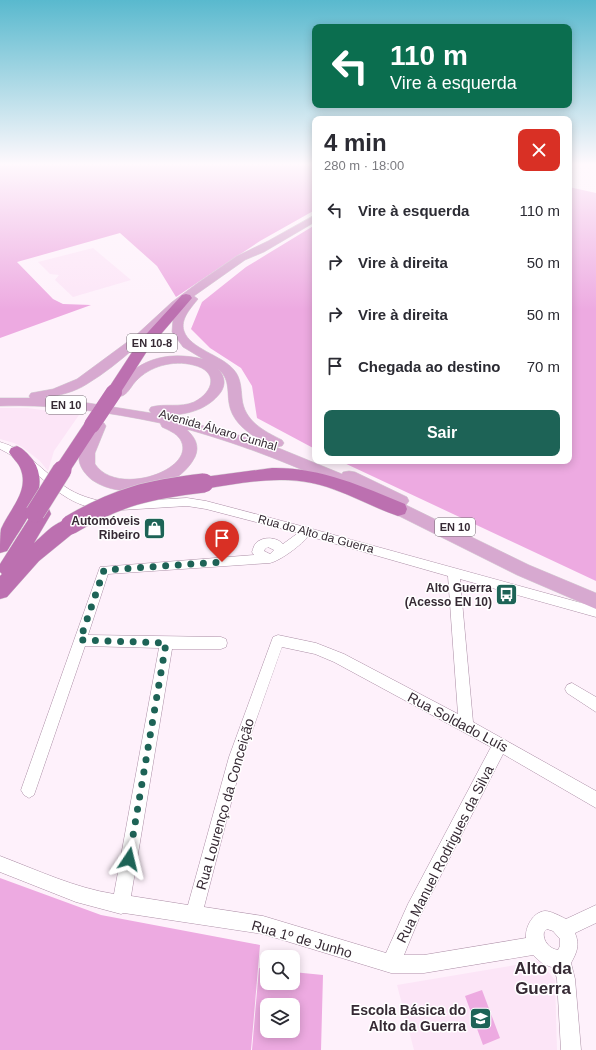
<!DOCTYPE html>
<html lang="pt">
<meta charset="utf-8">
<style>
body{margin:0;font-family:Helvetica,sans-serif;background:#f2f2f3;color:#2b2b33;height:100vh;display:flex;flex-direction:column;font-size:15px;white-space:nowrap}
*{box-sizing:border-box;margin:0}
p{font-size:13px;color:#7c7c81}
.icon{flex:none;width:22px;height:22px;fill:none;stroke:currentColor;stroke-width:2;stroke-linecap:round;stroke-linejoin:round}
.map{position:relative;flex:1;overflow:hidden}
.drawer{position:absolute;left:312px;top:116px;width:260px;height:348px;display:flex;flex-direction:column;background:#fff;border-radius:8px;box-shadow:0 2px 10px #0003}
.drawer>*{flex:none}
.hud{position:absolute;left:312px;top:24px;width:260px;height:84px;border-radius:8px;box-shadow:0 2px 10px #0003;background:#0b6e4f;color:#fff;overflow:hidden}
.controls{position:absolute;left:260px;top:950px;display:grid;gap:8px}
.controls a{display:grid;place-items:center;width:40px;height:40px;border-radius:8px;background:#fff;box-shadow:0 2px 10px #0003;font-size:20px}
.pin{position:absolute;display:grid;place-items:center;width:34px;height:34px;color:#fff;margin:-41px -17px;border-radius:50% 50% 50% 0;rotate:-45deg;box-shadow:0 0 4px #0007}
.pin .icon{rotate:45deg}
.me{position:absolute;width:44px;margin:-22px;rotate:10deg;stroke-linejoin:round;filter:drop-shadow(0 0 3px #0008)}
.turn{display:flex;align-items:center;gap:14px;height:84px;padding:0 12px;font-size:18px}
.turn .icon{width:52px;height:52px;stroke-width:2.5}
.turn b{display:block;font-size:28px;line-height:34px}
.round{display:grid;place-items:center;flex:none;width:42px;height:42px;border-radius:8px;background:#f2f2f3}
.summary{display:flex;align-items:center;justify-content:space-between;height:68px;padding:0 12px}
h1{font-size:24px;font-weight:700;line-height:30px}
.button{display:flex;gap:8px;margin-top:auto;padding:8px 12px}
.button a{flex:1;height:46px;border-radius:8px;background:#1d6356;color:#fff;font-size:16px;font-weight:700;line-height:46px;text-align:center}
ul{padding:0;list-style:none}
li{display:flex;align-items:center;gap:12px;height:52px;padding:0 12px}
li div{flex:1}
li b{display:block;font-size:15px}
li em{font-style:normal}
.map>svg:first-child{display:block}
.built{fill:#fce5f7}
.green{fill:#edaae1;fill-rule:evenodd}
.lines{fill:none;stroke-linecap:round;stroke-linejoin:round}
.street-casing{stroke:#ab8da5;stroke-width:1}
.primary-casing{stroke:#d7d4d6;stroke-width:1}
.highway-casing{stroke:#d7d4d6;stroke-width:1}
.street{fill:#fff;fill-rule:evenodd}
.primary{fill:#d7a9d0;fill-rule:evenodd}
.highway{fill:#bc70b0;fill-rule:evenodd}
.highway-bridge-far1-casing{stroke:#d7d4d6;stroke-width:16;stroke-linecap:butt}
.highway-bridge-casing{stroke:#d7d4d6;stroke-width:20;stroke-linecap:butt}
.highway-bridge-far1{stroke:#bc70b0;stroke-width:16}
.highway-bridge{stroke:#bc70b0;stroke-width:19}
.route{stroke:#1d6356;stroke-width:7;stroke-dasharray:0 12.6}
.labels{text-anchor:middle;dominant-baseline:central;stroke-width:3;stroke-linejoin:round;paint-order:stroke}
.shield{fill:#fff;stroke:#726a71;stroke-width:1}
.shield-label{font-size:11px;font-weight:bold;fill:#362a34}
.street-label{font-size:12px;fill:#362a34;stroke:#fff}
.poi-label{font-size:12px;font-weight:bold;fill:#362a34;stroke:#fff;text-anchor:end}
.near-street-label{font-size:14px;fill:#362a34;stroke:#fff}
.near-poi-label{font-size:14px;font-weight:bold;fill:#362a34;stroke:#fff;text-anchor:end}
.near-quarter-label{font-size:17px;font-weight:bold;fill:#362a34;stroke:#fff}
</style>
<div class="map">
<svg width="596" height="1050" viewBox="0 0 596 1050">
<rect width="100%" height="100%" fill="#fef1fb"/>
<path class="built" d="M93 248 131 280 73 297 55 280 59 275 50 274 38 262Z
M0 408H27L79 415 54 451 48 471 40 461 22 447 14 443 0 439Z
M539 961 555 980 557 1050H414L397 985Z"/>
<path class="green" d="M0 163H315V210L260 241 176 297 157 266 120 233 17 262 53 299 63 304 91 305 0 338Z
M569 187 596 193V581L340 461H569Z
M315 225V449L257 418 252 386 241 368 210 348 191 329 202 302 246 267Z
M0 878 101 915 260 945 251 1050H0Z
M259 968 267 969V983H293V972L323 975 321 1050H252ZM267 1005H293V1031H267Z
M482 990 500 1038 483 1045 465 996Z"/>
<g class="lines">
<defs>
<path id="street" d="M0 442C26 449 43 472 64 486 78 496 92 499 108 503L109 506 108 509C103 510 98 509 93 508 64 502 46 481 24 463 16 458 8 453 0 449Z
M187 498 206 501 305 527 596 607V617L460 579 473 722 596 791V808L503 754 420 916 404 955H424L526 938C525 927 533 912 545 911 551 911 560 916 566 919L596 905V923L575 933C580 945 577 952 571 963L575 979 581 1050H561L557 979 554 968 543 964 533 955 424 973H391L263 934 124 913 121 914 76 902 0 872V856C37 870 75 888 114 894L159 648 85 646 34 795 29 798 24 795 21 790 100 567 254 555 252 552C253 549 254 545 256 543 263 536 277 537 283 544L298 533 206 509 187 506 121 510 117 509 116 506 117 503 121 502ZM308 536 448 576 458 714 344 654 316 643 278 635 273 637 229 757 188 905 131 896 172 649H221L226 647 227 643 226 639 221 637 88 635 108 574 270 563C280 561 303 544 308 536ZM268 547 274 550 270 554 264 551 265 549ZM282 647 315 654 334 662 491 747 408 904 386 953 263 916 204 907 243 757ZM547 929 553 931 560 939V946L558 950C550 949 542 941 544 932Z
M572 683 596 697V712L567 693 565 689 567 685Z"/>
<path id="primary" d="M315 215V222L264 252 245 260 194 296 198 299C191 308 180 319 184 331 190 349 222 355 234 370 241 378 241 388 242 398 244 421 264 431 282 440L284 443 282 446 276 447 342 474 343 472 349 471 355 472 407 497 409 501 406 505 529 565 596 593V609L517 575 379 506 377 502 380 498 365 490 358 494 352 492C299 467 246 446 190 430H187C195 437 200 446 195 457 178 491 122 501 92 480 86 475 80 468 79 460 78 448 88 432 94 423L99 421 104 423 106 426 95 453V464C117 498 199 469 180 439 176 433 168 430 162 427L160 423C108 412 53 404 0 406V398H30L29 396 31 393 53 389 77 379 134 337 172 302 199 282 237 256 268 241ZM181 306 173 319 172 332 183 347 203 359C165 350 135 360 113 392L115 395C118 396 121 397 124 395 129 392 132 385 136 381 150 366 173 360 193 365 219 371 214 392 194 402 180 408 165 403 151 407L149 410 151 413 88 403 44 398C58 396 75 392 87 384 122 363 150 333 181 306ZM218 369C230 379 227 390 229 403 232 424 252 436 269 445L232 433 161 415C184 416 207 411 221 392 226 384 225 376 218 369Z"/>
<path id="highway" d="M186 294 190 295 192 298 149 348 119 395 114 397 109 395 106 392 138 343 182 295Z
M92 420 98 421 100 425 68 474 62 476 56 474 53 470 56 466 86 421Z
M17 446C24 449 28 454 33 460 53 490 22 525 7 551L0 553C0 546 0 535 1 529 9 510 29 492 21 470 19 463 12 458 9 452L11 448Z
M272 468C319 467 362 486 405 504L407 509 405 514 398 516C374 508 352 495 327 487 286 474 246 482 204 489L198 487 195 483 198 479 204 477Z
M42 507 49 509 51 514 34 543C45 533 61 515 77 520L80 525 77 530 39 561 7 597 0 599V576L2 574 0 572V564L35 509Z"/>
</defs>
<use href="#street" class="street-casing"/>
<use href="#primary" class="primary-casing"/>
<use href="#highway" class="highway-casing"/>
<use href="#street" class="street"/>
<use href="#primary" class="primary"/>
<use href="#highway" class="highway"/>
<defs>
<path id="highway-bridge-far1" d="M92 425 114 392"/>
<path id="highway-bridge" d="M35 513 62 470
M70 525C117 497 150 489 204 483"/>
</defs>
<use href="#highway-bridge-far1" class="highway-bridge-far1-casing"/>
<use href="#highway-bridge" class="highway-bridge-casing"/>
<use href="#highway-bridge-far1" class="highway-bridge-far1"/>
<use href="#highway-bridge" class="highway-bridge"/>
</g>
<linearGradient id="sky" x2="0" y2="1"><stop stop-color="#59b9ce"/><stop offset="0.53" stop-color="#fff9fd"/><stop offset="1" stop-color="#fff9fd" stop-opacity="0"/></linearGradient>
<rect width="596" height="310" fill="url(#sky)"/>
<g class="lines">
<path class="route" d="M129 859 166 643 80 640 104 570 222 562"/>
</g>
<defs>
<symbol id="shop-square" viewBox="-11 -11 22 22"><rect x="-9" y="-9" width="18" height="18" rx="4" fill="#1d6356" stroke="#fff"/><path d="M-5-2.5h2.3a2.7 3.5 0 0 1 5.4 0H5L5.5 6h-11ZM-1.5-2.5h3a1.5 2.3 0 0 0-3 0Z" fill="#fff"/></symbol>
<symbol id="bus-square" viewBox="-11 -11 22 22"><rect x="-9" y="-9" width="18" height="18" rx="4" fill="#1d6356" stroke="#fff"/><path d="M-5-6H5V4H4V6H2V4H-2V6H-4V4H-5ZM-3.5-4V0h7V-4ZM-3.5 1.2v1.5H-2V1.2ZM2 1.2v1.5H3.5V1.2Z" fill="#fff"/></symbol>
<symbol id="school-square" viewBox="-11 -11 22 22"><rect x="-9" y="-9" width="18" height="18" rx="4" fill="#1d6356" stroke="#fff"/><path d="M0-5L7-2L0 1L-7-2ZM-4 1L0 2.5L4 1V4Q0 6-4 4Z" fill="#fff"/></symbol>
</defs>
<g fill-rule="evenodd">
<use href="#shop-square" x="142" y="516" width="25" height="25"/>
<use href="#bus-square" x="494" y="582" width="25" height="25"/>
<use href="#school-square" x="468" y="1006" width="25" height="25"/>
</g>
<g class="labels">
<g class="shield">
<rect x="127" y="334" width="50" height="18" rx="3"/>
<rect x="46" y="396" width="40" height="18" rx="3"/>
<rect x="435" y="518" width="40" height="18" rx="3"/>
</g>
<g class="shield-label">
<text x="152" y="343">EN 10-8</text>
<text x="66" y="405">EN 10</text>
<text x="455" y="527">EN 10</text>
</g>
<g class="street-label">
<text transform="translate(218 430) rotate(16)">Avenida Álvaro Cunhal</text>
<text transform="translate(316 534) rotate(15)">Rua do Alto da Guerra</text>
</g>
<g class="poi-label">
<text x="140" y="521">Automóveis<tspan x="140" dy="14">Ribeiro</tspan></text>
<text x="492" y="588">Alto Guerra<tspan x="492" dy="14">(Acesso EN 10)</tspan></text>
</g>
<g class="near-street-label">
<text transform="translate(458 722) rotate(28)">Rua Soldado Luís</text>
<text transform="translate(225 804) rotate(-74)">Rua Lourenço da Conceição</text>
<text transform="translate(445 854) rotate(-63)">Rua Manuel Rodrigues da Silva</text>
<text transform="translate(302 939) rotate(16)">Rua 1º de Junho</text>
</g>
<g class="near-poi-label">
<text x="466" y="1010">Escola Básica do<tspan x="466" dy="16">Alto da Guerra</tspan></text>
</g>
<g class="near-quarter-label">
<text x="543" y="968">Alto da<tspan x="543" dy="20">Guerra</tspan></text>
</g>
</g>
</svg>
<div class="controls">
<a><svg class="icon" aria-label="search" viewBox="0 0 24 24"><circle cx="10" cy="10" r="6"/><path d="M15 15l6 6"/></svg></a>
<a><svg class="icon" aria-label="layers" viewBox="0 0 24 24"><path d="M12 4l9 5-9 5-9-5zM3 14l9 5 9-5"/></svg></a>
</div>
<div class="pin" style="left:222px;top:562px;background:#d93025"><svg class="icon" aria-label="arrive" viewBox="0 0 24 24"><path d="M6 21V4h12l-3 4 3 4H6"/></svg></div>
<svg class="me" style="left:129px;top:859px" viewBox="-20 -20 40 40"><path d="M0-17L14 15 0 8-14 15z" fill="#1d6356" stroke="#fff" stroke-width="4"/></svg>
<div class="hud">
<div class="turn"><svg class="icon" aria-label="left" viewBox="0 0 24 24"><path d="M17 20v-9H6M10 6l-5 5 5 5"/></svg><div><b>110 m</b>Vire à esquerda</div></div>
</div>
<section class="drawer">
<div class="summary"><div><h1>4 min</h1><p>280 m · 18:00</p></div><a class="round" style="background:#d93025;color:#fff"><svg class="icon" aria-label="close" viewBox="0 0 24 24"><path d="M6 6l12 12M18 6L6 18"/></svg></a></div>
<ul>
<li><svg class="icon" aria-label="left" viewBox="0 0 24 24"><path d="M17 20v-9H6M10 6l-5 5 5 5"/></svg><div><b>Vire à esquerda</b></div><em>110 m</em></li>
<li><svg class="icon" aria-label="right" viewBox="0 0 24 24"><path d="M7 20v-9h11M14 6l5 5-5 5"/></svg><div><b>Vire à direita</b></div><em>50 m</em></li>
<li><svg class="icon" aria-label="right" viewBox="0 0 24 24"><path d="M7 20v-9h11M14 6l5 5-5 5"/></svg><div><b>Vire à direita</b></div><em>50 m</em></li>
<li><svg class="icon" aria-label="arrive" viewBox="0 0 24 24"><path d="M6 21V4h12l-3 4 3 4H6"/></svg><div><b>Chegada ao destino</b></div><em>70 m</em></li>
</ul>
<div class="button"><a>Sair</a></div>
</section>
</div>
